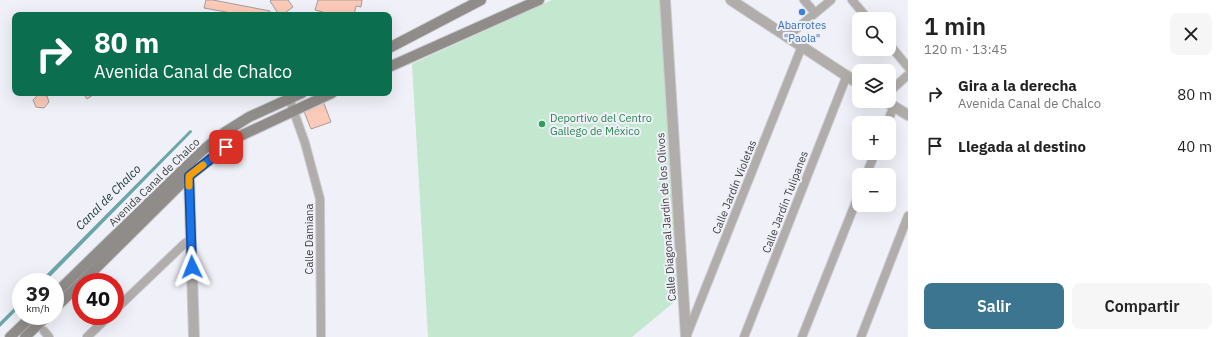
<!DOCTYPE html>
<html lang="es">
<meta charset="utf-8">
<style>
body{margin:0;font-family:"IBM Plex Sans",sans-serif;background:#f6f6f6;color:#222;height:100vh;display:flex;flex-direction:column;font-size:15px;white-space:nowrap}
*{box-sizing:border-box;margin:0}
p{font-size:13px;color:#767676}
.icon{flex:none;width:22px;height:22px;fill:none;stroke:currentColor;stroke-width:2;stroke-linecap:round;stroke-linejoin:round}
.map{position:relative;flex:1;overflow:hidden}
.details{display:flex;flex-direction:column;background:#fff;width:320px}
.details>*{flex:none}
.hud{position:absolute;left:12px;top:12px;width:380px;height:84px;border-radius:8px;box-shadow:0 4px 16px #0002;background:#0b6e4f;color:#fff;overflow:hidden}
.fabs{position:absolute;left:852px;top:12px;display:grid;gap:8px}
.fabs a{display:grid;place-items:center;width:44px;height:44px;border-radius:8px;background:#fff;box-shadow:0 4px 16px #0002;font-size:20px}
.speed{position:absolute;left:12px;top:273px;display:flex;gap:8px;font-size:20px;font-weight:700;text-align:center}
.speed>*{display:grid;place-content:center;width:52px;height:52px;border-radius:50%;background:#fff;box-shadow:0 4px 16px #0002;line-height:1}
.speed small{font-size:10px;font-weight:400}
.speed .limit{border:6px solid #d22;background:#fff;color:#111}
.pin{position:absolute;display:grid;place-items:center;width:34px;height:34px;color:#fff;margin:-17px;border-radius:8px;box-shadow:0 2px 6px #0006}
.me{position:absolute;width:44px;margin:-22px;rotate:358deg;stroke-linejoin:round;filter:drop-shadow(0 0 3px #0008)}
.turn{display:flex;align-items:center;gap:14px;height:84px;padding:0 16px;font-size:18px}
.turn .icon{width:52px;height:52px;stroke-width:2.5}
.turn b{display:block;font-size:28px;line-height:34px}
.round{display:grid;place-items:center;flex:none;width:42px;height:42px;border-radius:8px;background:#f6f6f6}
.overview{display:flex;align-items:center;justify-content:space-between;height:68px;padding:0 16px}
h1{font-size:24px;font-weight:600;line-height:30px}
.cta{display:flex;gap:8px;margin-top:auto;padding:8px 16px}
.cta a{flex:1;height:46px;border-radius:8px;background:#3c758f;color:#fff;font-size:16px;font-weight:600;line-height:46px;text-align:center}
.cta a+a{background:#f6f6f6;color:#222}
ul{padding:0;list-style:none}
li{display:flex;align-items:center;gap:12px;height:52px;padding:0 16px}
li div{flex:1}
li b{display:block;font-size:15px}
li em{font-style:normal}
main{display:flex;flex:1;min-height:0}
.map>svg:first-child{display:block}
.green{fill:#c3e7cf}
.water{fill:#6ba6aa}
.building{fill:#fccab8;stroke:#a49d9b}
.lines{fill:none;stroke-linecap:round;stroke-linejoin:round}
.minor-casing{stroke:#cccdd3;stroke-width:10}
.tertiary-casing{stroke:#cccdd3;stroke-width:12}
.secondary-casing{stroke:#cccdd3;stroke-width:12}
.minor{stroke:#b0adab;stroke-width:8}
.tertiary{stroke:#b0adab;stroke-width:10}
.secondary{stroke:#8f8c89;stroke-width:10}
.route-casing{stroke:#114b97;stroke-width:10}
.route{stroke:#1a73e8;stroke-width:7}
.slow{stroke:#f59e0b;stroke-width:7}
.shop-dot{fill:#3f7fe0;stroke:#f0f1f8;stroke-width:1.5}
.leisure-dot{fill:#2e9e5b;stroke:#f0f1f8;stroke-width:1.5}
.labels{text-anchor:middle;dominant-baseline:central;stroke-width:4;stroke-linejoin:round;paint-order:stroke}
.shop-label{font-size:11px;fill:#366cbe;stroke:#f0f1f8}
.leisure-label{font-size:11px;fill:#27864d;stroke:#f0f1f8;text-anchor:start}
.street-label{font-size:11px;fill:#3b3c3e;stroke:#f0f1f8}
.water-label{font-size:12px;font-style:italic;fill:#102f32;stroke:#f0f1f8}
</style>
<main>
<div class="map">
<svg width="908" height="337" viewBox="0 0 908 337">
<rect width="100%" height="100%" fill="#f0f1f8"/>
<path class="green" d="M552 0H660L679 298 632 337H428L412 64Z"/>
<path class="water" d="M190 130 192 131V132L45 282H39Z
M21 301V306L0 327V322Z"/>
<path class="building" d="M206 0H213L270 11 269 15H242L204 8Z
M271 0H288L293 7 282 15H279L270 1Z
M318 0H362L361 7 356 6 354 15H334L315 10Z
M83 93H96L87 99Z
M39 94 47 96 49 102 44 108 36 107 33 100Z
M323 101 331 122 311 129 303 109Z"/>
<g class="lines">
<defs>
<path id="minor" d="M804 0 815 13
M852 0 868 19
M788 36 831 0
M889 44 908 67
M889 92 908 75
M289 98 305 143 320 199 321 337
M887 123 894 106
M866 175 875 153
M115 310 184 244 191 239
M44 331 49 337
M87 337 109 316
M686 337 802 46
M744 337 847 75
M802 337 859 194
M861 337 908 216"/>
<path id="tertiary" d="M665 0 686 337
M731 0 859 84
M885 101 908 115
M185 172 189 176 194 337"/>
<path id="secondary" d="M389 48 481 0
M389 67 539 0
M82 282 189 176 238 137 332 93
M55 294 202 151 225 132 249 117 302 93
M55 308 81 283
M10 337 32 316
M25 337 47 316"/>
</defs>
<use href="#minor" class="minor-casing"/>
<use href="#tertiary" class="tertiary-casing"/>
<use href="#secondary" class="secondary-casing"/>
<use href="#minor" class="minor"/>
<use href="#tertiary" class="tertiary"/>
<use href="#secondary" class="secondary"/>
</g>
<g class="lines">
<defs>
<path id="route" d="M192 267 189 176 226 147"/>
</defs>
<use href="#route" class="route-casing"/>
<use href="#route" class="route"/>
<path class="slow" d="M189 186V176L203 165"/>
</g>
<circle class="shop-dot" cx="802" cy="12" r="4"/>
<circle class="leisure-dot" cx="542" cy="124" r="4"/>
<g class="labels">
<g class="shop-label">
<text x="802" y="25">Abarrotes<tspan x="802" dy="13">"Paola"</tspan></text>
</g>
<g class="leisure-label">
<text x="550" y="118">Deportivo del Centro<tspan x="550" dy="13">Gallego de México</tspan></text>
</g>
<g class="street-label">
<text transform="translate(154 182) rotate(-44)">Avenida Canal de Chalco</text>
<text transform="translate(734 187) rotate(-68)">Calle Jardín Violetas</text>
<text transform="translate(785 202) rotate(-69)">Calle Jardín Tulipanes</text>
<text transform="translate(666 217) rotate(-94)">Calle Diagonal Jardín de los Olivos</text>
<text transform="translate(309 239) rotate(-90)">Calle Damiana</text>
</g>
<g class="water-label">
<text transform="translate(108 197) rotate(-45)">Canal de Chalco</text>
</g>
</g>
</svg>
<div class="fabs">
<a><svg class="icon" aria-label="search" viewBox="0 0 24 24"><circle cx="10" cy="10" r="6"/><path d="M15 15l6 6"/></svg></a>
<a><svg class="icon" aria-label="layers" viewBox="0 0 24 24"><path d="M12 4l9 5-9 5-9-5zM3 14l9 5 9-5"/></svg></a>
<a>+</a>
<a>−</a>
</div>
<div class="speed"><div>39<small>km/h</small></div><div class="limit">40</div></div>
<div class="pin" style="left:226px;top:147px;background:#d93025"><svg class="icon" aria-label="arrive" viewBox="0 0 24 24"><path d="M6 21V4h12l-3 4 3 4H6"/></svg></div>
<svg class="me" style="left:192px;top:267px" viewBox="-20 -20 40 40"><path d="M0-17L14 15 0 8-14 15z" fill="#1a73e8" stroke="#fff" stroke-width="4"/></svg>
<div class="hud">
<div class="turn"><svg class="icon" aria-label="right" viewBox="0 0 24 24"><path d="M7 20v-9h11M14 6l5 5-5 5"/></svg><div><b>80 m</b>Avenida Canal de Chalco</div></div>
</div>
</div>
<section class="details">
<div class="overview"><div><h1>1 min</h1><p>120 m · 13:45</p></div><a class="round"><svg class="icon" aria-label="close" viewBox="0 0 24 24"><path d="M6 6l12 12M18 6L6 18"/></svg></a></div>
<ul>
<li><svg class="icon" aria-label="right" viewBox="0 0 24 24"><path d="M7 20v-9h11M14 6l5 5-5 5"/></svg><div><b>Gira a la derecha</b><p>Avenida Canal de Chalco</p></div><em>80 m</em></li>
<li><svg class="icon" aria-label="arrive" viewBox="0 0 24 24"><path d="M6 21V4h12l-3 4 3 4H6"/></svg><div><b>Llegada al destino</b></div><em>40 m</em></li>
</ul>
<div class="cta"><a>Salir</a><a>Compartir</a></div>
</section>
</main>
